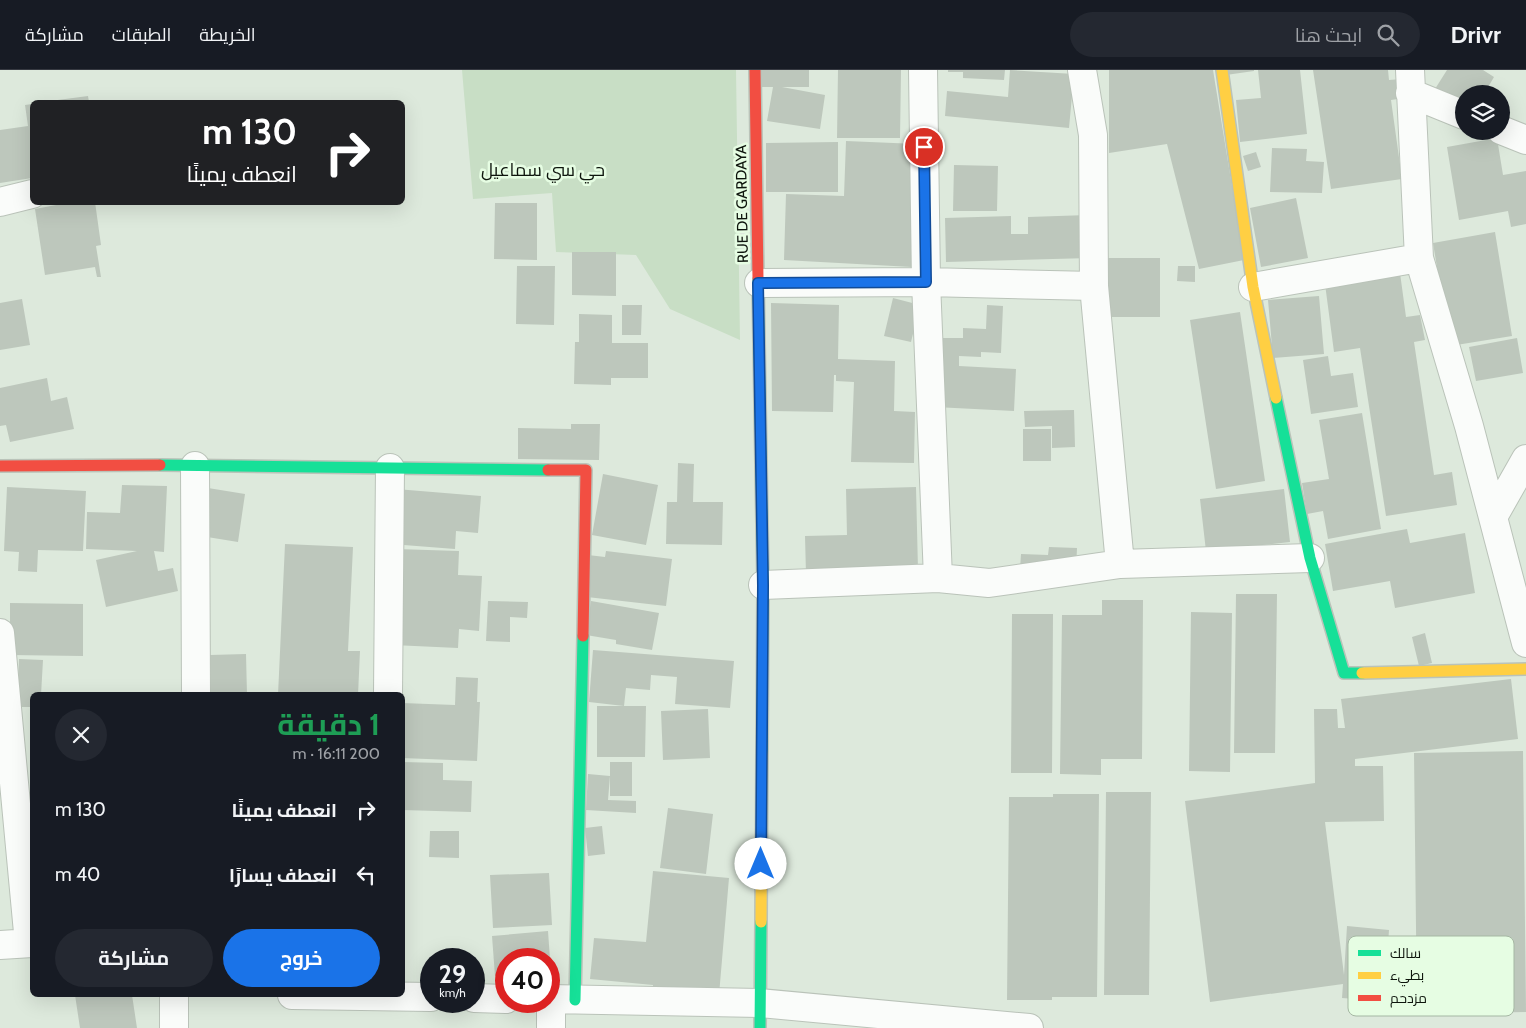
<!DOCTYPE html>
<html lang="ar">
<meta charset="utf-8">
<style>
body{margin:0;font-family:Cabin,Cairo,sans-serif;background:#242831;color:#f1f3f6;direction:rtl;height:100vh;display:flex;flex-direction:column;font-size:19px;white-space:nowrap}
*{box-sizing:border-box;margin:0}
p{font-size:16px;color:#9ea1a6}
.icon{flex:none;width:28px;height:28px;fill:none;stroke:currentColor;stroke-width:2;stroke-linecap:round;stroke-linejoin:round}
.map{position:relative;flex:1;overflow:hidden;direction:ltr}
.details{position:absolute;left:30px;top:622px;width:375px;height:305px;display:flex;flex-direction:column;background:#171b24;border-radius:8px;box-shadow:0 5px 20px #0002;direction:rtl}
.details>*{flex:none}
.guide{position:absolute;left:30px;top:30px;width:375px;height:105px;border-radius:8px;box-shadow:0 5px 20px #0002;direction:rtl;background:#202124;color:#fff;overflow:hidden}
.tools{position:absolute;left:1455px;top:15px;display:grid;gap:10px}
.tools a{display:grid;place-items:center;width:55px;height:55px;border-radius:50%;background:#171b24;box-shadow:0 5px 20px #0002;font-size:25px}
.speed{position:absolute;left:420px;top:878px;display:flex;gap:10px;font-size:25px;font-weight:700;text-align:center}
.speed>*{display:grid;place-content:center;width:65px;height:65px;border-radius:50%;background:#171b24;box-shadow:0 5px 20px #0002;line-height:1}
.speed small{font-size:12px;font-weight:400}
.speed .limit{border:8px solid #d22;background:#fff;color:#111}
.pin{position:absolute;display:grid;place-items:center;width:42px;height:42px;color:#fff;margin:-21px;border:2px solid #fff;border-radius:50%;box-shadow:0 1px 5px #0007}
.me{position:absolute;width:55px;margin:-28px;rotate:0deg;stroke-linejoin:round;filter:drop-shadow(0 0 4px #0008)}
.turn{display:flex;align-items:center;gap:18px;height:105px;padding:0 25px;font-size:22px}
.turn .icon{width:65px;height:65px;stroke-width:2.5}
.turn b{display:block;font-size:35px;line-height:42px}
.round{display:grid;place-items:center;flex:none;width:52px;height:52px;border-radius:26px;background:#242831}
.overview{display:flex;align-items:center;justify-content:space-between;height:85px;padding:0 25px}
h1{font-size:30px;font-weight:700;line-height:38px;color:#1e9e55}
.primary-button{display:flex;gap:10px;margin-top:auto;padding:10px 25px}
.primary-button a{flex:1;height:58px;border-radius:30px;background:#1a73e8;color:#fff;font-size:20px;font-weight:700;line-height:58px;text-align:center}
.primary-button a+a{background:#242831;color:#f1f3f6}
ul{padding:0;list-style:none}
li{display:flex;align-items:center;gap:15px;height:65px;padding:0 25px}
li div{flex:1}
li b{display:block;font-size:19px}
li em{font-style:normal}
header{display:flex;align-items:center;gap:30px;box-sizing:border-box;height:70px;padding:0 25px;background:#171b24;border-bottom:1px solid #363941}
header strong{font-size:24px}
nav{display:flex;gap:28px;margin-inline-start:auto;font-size:18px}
.search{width:350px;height:45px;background:#242831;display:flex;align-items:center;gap:12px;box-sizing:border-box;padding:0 18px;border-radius:28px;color:#9ea1a6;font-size:19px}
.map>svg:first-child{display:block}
.green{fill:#c8dec5}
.building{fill:#bdc7bc}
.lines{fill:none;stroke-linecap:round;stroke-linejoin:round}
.street-casing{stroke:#bac3b9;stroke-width:30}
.fast-casing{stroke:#bac3b9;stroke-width:14}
.slow-casing{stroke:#bac3b9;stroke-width:14}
.jam-casing{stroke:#bac3b9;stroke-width:14}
.street{stroke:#fafcfa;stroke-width:28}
.fast{stroke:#16e098;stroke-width:11}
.slow{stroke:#ffcf43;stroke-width:11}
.jam{stroke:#f24e42;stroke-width:11}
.route-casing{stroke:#114b97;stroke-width:12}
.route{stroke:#1a73e8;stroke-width:9}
.labels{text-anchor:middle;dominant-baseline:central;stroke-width:5;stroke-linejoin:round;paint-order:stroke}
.street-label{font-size:15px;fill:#0e150d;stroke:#e6fde3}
.quarter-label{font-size:18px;fill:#0e150d;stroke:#e6fde3}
.key{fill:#e6fde3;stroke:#a5b7a3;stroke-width:1}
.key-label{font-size:14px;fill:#0e150d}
</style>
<header>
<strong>Drivr</strong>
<div class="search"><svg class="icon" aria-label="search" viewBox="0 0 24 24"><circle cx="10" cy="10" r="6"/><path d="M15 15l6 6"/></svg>ابحث هنا</div>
<nav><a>الخريطة</a><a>الطبقات</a><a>مشاركة</a></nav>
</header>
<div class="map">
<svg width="1526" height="958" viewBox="0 0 1526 958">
<rect width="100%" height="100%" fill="#dde9dc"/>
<path class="green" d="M462 0H736L740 270 670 239 636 185 556 182 552 123 473 129Z"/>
<path class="building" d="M757 0H809V17H782L825 25 820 59 767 51 773 17H757Z
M838 0H901L900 68H837Z
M948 0H1005L1004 10 963 8V2H948Z
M1010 0 1074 4 1069 58 945 46 947 21 1008 27Z
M1109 0H1213L1244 190 1199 199 1167 74 1109 83Z
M1225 0H1254V1L1226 5Z
M1258 0H1300L1307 64 1240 72 1236 30 1261 28Z
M1313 0H1388L1389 10 1402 9 1405 28 1391 30 1402 109 1331 119Z
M1447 0H1483L1494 7 1484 24H1464V38L1435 19Z
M88 26 89 32H50V31Z
M32 34V108L0 113V60L28 56 25 35Z
M1497 68 1503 105 1526 101V154L1511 157 1508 141 1459 150 1447 77Z
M846 71 917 74 912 197 784 190 786 124 844 126Z
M838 72V122H766V73Z
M1272 78 1307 79 1306 91 1324 92 1322 123 1270 122Z
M1256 82 1261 97 1248 101 1243 86Z
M954 95 998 96 997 141H953Z
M1296 128 1308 188 1261 197 1250 138Z
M72 132H95L101 175 96 176 101 207H97L95 197 45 205 35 139Z
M495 133H537V190L494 189Z
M1088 145 1090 188 946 192 945 148 1011 146V164H1028V147Z
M1495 162 1512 266 1450 276 1433 173Z
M572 182H616V226L572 225Z
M1103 188H1160V247H1104Z
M517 196H555L554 255 516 254Z
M1178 196H1195V212L1177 211Z
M1400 203 1406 247 1420 245 1425 270 1414 272 1434 405 1452 402 1457 435 1386 446 1360 278 1334 282 1325 214Z
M1319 226 1324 284 1273 288 1268 230Z
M893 228 920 235 911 272 884 266Z
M22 229 30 275 0 280V233Z
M771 233 839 235 838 289 895 291 894 341 915 342 914 393 851 392 854 312 836 311V305H834L833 342 772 341Z
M622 235H642L641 265H622Z
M987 235 1003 236 1001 283 981 282V287L959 286V296L1016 299 1014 341 935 337 939 268H963V258L986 259Z
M1240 242 1265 411 1216 419 1190 250Z
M579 244 612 245V273H648V308H611V315L574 314 575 272H579Z
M1517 268 1523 303 1476 311 1469 277Z
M1328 286 1331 306 1353 303 1358 337 1311 344 1303 290Z
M47 308 51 331 67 327 74 359 10 372 6 355 0 356V318Z
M1074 340 1075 377 1052 378V356L1025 357 1024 341Z
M1362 343 1381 459 1328 469 1323 441 1307 444 1302 413 1329 409 1319 350Z
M571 354H600L599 390 518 389V358L571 359Z
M1023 359H1051V391H1023Z
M678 393 694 394 693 432H723L722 475 666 474 667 432H677Z
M603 404 658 415 646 475 592 465Z
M122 415 167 416 164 482 154 481 158 501 173 498 178 521 106 537 96 490 137 481 86 479 87 442 120 443Z
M7 417 86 421 83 481 38 480 37 502 18 501 19 482 4 481Z
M916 417 918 500 806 504 805 466 847 465 846 419Z
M208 418 245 424 238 472 201 466Z
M396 419 481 426 478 463 456 461 455 479 391 474Z
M1284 419 1290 472 1206 481 1200 429Z
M1407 459 1410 473 1465 463 1475 523 1395 538 1390 511 1333 521 1325 474Z
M285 474 353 477 348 581H360L358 625H278Z
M1049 477 1077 478 1076 500 1020 499 1021 484 1048 485Z
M396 479 459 481 458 505 482 506 479 561 459 559 458 578 393 575Z
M606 481 672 489 666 536 587 527 588 485 605 487Z
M1236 524H1277L1275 683H1234Z
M1102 530H1143L1142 689H1101V705L1060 704 1062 545H1102Z
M488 531 528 532 527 548 510 547V572L486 571Z
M591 531 659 543 652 580 616 574V570L586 565Z
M10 533 83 534V586L10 585Z
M1191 542 1232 543 1230 702 1189 701Z
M1012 544H1053L1052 703H1011Z
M1425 563 1432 593 1419 596 1412 567Z
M593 580 734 591 730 638 675 634 677 607 651 605 650 620 626 618 624 636 589 632Z
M246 584 247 625H211L210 585Z
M19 589 43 590 41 625H32V637H17Z
M456 607 478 608 477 632H480L477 691 402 688V633L455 635Z
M1511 609 1518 669 1355 689V696H1383L1384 751 1325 752 1344 905 1347 856 1389 860 1384 931 1342 928 1343 914 1210 932 1185 731 1315 713 1314 639H1337L1338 658H1345L1341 629Z
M597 636H646L645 687H597Z
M708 639 710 688 663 690 661 641Z
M1523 681 1526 942 1417 944 1414 683Z
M402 692 443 693V710L472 711 471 742 402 740Z
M610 692H632V726H610Z
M588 704 610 706 608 730 636 731V743L586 740Z
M1106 722H1151L1149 925H1104Z
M1053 724H1099L1097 927H1052V930H1007L1009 727H1053Z
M668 738 713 744 706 804 660 798Z
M602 756 605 784 588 786 585 758Z
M430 761H459V788L429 787Z
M653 801 729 808 719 925 653 919V915L590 909 594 868 646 872Z
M549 803 552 855 493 858 490 805Z
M548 861 550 889H506V905L495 906 492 866Z
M75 925H132L137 958H80Z"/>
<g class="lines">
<defs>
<path id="street" d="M923 0 926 212 938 508
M1082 0 1093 65 1094 216 1120 494
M1410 0 1419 188 1469 356 1526 573
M1410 23 1464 45
M1501 60 1526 70
M0 132 32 124
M759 213 926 212 1094 216
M1253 217 1419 188
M195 396 196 625
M1493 447 1526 389
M763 515 938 508 989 513 1120 494 1310 488
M0 563 29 873
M388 625 390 398
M0 875 32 873
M292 925 431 927
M474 928 506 929
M549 929 760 933 1029 958
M551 929V958
M174 958V925"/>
<path id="fast" d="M758 209 763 515 762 682
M1276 328 1310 488 1344 603H1362
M160 395 548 400
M575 930 583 566
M760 958 761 852"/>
<path id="slow" d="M1222 0 1253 217 1276 328
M1362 603 1526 599
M761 852 762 682"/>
<path id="jam" d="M755 0 758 209
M0 396 160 395
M548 400H586L583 566"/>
</defs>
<use href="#street" class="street-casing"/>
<use href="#fast" class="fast-casing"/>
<use href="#slow" class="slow-casing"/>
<use href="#jam" class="jam-casing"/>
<use href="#street" class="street"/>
<use href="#fast" class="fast"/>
<use href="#slow" class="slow"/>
<use href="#jam" class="jam"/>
</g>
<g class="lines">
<defs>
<path id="route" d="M761 794 763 515 758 213 926 212 924 77"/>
</defs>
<use href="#route" class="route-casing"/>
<use href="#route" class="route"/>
</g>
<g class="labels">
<g class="street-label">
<text transform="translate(742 134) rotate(-91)">RUE DE GARDAYA</text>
</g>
<g class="quarter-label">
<text x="543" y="100">حي سي سماعيل</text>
</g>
</g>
<rect x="1348" y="866" width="166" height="80" rx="8" class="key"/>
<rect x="1358" y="880" width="23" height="6" fill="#16e098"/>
<rect x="1358" y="902" width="23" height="7" fill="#ffcf43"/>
<rect x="1358" y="925" width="23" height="6" fill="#f24e42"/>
<g class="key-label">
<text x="1390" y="888">سالك</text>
<text x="1390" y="910">بطيء</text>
<text x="1390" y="933">مزدحم</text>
</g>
</svg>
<div class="tools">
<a><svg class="icon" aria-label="layers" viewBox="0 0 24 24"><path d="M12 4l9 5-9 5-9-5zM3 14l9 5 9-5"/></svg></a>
</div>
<div class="speed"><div>29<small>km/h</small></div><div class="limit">40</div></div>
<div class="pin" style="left:924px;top:77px;background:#d93025"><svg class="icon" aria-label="arrive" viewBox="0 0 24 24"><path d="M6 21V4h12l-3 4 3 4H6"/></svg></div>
<svg class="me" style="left:761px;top:794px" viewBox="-20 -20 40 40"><circle r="19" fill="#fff"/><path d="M0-13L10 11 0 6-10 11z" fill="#1a73e8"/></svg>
<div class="guide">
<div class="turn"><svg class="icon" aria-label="right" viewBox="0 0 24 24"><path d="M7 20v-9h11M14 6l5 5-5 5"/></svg><div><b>130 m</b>انعطف يمينًا</div></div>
</div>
<section class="details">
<div class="overview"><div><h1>1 دقيقة</h1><p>200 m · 16:11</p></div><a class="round"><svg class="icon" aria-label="close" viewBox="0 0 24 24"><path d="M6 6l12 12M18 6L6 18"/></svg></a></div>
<ul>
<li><svg class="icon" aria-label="right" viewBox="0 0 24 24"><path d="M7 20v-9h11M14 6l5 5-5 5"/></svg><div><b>انعطف يمينًا</b></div><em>130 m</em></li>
<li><svg class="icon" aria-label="left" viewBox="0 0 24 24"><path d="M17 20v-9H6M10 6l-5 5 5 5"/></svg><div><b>انعطف يسارًا</b></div><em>40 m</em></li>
</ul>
<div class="primary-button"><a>خروج</a><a>مشاركة</a></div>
</section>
</div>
